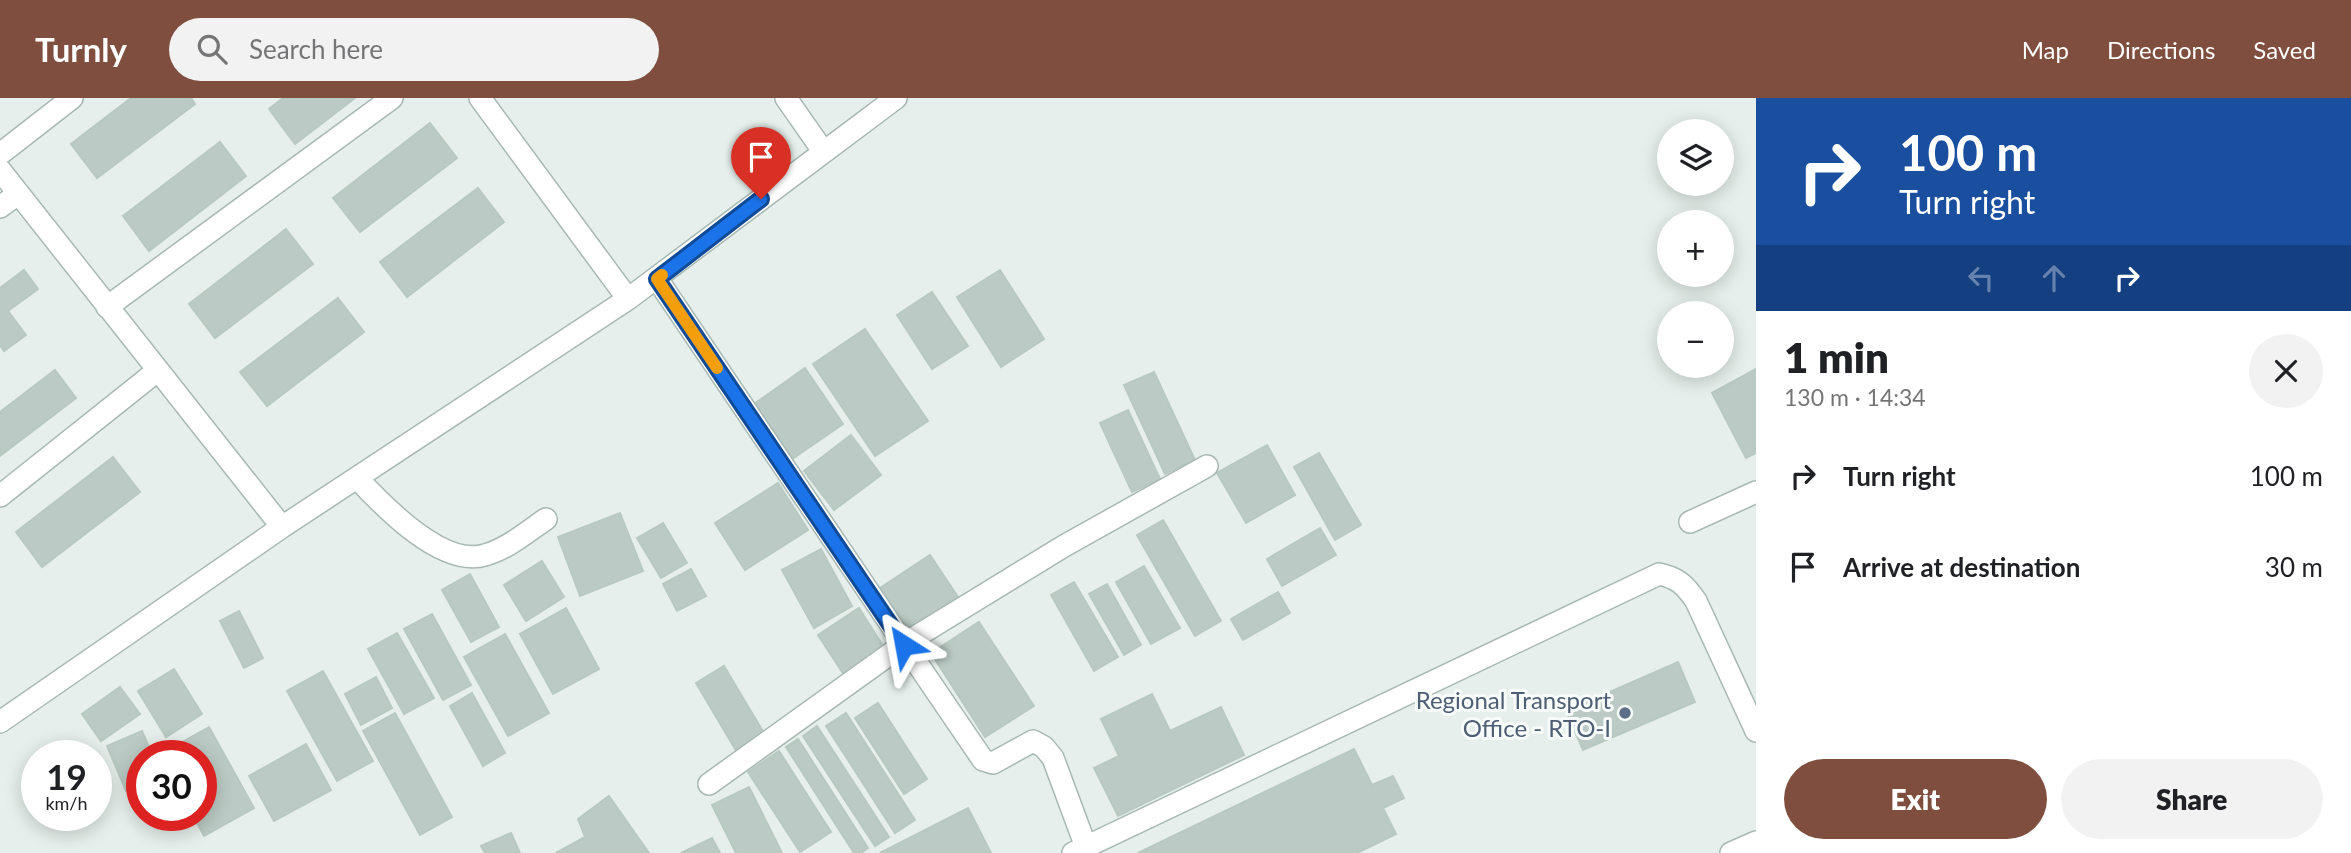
<!DOCTYPE html>
<meta charset="utf-8">
<style>
body{margin:0;font-family:Lato,sans-serif;background:#f2f2f2;color:#202124;height:100vh;display:flex;flex-direction:column;font-size:26px;white-space:nowrap}
*{box-sizing:border-box;margin:0}
p{font-size:23px;color:#757577}
.icon{flex:none;width:38px;height:38px;fill:none;stroke:currentColor;stroke-width:2;stroke-linecap:round;stroke-linejoin:round}
.map{position:relative;flex:1;overflow:hidden}
.details{display:flex;flex-direction:column;background:#fff;width:595px}
.details>*{flex:none}
.guide{background:#1a4fa0;color:#fff;overflow:hidden}
.tools{position:absolute;left:1657px;top:21px;display:grid;gap:14px}
.tools a{display:grid;place-items:center;width:77px;height:77px;border-radius:50%;background:#fff;box-shadow:0 4px 18px #0003;font-size:35px}
.speed{position:absolute;left:21px;top:642px;display:flex;gap:14px;font-size:35px;font-weight:700;text-align:center}
.speed>*{display:grid;place-content:center;width:91px;height:91px;border-radius:50%;background:#fff;box-shadow:0 4px 18px #0003;line-height:1}
.speed small{font-size:18px;font-weight:400}
.speed .limit{border:10px solid #d22;background:#fff;color:#111}
.pin{position:absolute;display:grid;place-items:center;width:60px;height:60px;color:#fff;margin:-72px -30px;border-radius:50% 50% 50% 0;rotate:-45deg;box-shadow:0 0 7px #0007}
.pin .icon{rotate:45deg}
.me{position:absolute;width:77px;margin:-38px;rotate:326deg;stroke-linejoin:round;filter:drop-shadow(0 0 5px #0008)}
.turn{display:flex;align-items:center;gap:24px;height:147px;padding:0 28px;font-size:32px}
.turn .icon{width:91px;height:91px;stroke-width:2.5}
.turn b{display:block;font-size:49px;line-height:60px}
.lanes{display:flex;align-items:center;height:66px;padding:0 28px;background:#0003;justify-content:center;gap:35px;direction:ltr}
.lanes .off{opacity:.35}
.round{display:grid;place-items:center;flex:none;width:74px;height:74px;border-radius:37px;background:#f2f2f2}
.head{display:flex;align-items:center;justify-content:space-between;height:119px;padding:0 28px}
h1{font-size:42px;font-weight:800;line-height:52px}
.cta{display:flex;gap:14px;margin-top:auto;padding:14px 28px}
.cta a{flex:1;height:80px;border-radius:42px;background:#7f4e3f;color:#fff;font-size:28px;font-weight:800;line-height:80px;text-align:center}
.cta a+a{background:#f2f2f2;color:#202124}
ul{padding:0;list-style:none}
li{display:flex;align-items:center;gap:21px;height:91px;padding:0 28px}
li div{flex:1}
li b{display:block;font-size:26px}
li em{font-style:normal}
header{display:flex;align-items:center;gap:42px;box-sizing:border-box;height:98px;padding:0 35px;background:#7f4e3f;color:#fff}
header strong{font-size:33px}
nav{display:flex;gap:38px;margin-inline-start:auto;font-size:24px}
.search{width:490px;height:63px;background:#f2f2f2;display:flex;align-items:center;gap:18px;box-sizing:border-box;padding:0 24px;border-radius:38px;color:#757577;font-size:26px}
main{display:flex;flex:1;min-height:0}
.map>svg:first-child{display:block}
.building{fill:#bbcac4;stroke:#b8c9c2;stroke-width:2}
.lines{fill:none;stroke-linecap:round;stroke-linejoin:round}
.minor-casing{stroke:#a8b8b2;stroke-width:24}
.tertiary-casing{stroke:#a8b8b2;stroke-width:24}
.minor{stroke:#fff;stroke-width:21}
.tertiary{stroke:#fff;stroke-width:21}
.route-casing{stroke:#114b97;stroke-width:18}
.route{stroke:#1a73e8;stroke-width:12}
.slow{stroke:#f59e0b;stroke-width:12}
.service-dot{fill:#5c6f8a;stroke:#f7fbf9;stroke-width:2.5}
.labels{text-anchor:middle;dominant-baseline:central;stroke-width:6;stroke-linejoin:round;paint-order:stroke}
.service-label{font-size:24px;fill:#4e5e75;stroke:#f7fbf9;text-anchor:end}
</style>
<header>
<strong>Turnly</strong>
<div class="search"><svg class="icon" aria-label="search" viewBox="0 0 24 24"><circle cx="10" cy="10" r="6"/><path d="M15 15l6 6"/></svg>Search here</div>
<nav><a>Map</a><a>Directions</a><a>Saved</a></nav>
</header>
<main>
<div class="map">
<svg width="1756" height="755" viewBox="0 0 1756 755">
<rect width="100%" height="100%" fill="#e6efeb"/>
<path class="building" d="M131 0H191L195 6 97 80 71 46Z
M283 0H355L295 46 269 11Z
M430 25 457 60 360 134 333 100Z
M220 44 246 78 149 153 123 118Z
M478 90 504 124 407 199 380 164Z
M286 131 313 166 215 240 189 206Z
M24 172 38 191 8 213 26 237 4 253 0 247V190Z
M1000 172 1044 241 1001 269 957 199Z
M932 194 968 248 932 271 897 217Z
M338 200 364 234 267 308 240 274Z
M865 231 928 323 875 358 813 266Z
M805 270 843 326 792 361 754 306Z
M1756 271V355L1746 360 1712 295Z
M55 272 76 300 0 358V314Z
M1154 274 1195 362 1165 376 1124 287Z
M1128 312 1160 381 1132 394 1100 325Z
M851 337 881 377 834 412 804 373Z
M1267 347 1295 397 1246 425 1217 375Z
M1319 355 1361 427 1335 442 1294 369Z
M113 359 140 394 42 469 16 434Z
M778 385 808 432 745 472 715 425Z
M620 415 643 473 580 498 558 439Z
M1163 422 1221 523 1195 538 1137 437Z
M663 425 687 465 661 480 637 440Z
M1320 430 1336 457 1282 488 1267 461Z
M821 451 852 508 814 530 782 472Z
M930 457 958 499 908 532 880 490Z
M542 463 564 499 526 523 504 487Z
M1144 468 1180 530 1151 546 1116 484Z
M691 471 706 498 677 513 663 486Z
M470 476 499 529 471 544 442 492Z
M1074 484 1118 559 1094 573 1051 497Z
M1107 486 1141 547 1124 557 1089 496Z
M1278 494 1290 515 1243 542 1231 521Z
M566 510 599 571 553 596 520 536Z
M859 510 885 551 844 577 818 537Z
M239 513 263 560 244 570 220 523Z
M432 516 471 587 443 602 404 531Z
M979 524 1034 608 985 639 931 555Z
M397 535 434 600 404 616 368 551Z
M505 536 549 615 508 638 464 559Z
M1678 564 1695 604 1583 652 1566 613Z
M724 568 765 637 737 654 696 585Z
M174 571 202 616 166 639 138 593Z
M323 573 373 663 337 683 287 593Z
M376 579 392 610 361 627 345 596Z
M120 589 140 616 101 643 82 616Z
M472 595 505 655 483 668 450 608Z
M1152 596 1170 633 1221 609 1244 657 1118 718 1094 670 1119 658 1101 621Z
M878 605 927 681 904 696 855 620Z
M395 615 452 719 420 737 363 633Z
M846 615 915 722 895 735 826 628Z
M817 628 889 739 875 748 803 638Z
M209 629 254 710 204 738 193 718H201V658L159 657Z
M142 633 153 658H142V686L126 693 107 648Z
M798 641 868 750 861 755H854L786 649Z
M306 646 331 692 274 723 249 678Z
M1354 651 1372 687 1393 678 1404 700 1383 710 1396 736 1357 755H1138Z
M779 653 831 734 800 754 748 674Z
M749 689 782 755H736L712 707Z
M609 698 649 755H556L585 739 578 721Z
M968 710 991 755H880Z
M511 735 520 755H485L481 748Z
M712 740 720 755H681Z"/>
<g class="lines">
<defs>
<path id="minor" d="M480 0 628 201
M786 0 823 53
M0 56 72 0
M0 72 282 429
M0 109 18 96
M657 181 904 546 709 686
M107 209 392 0
M357 380C383 408 442 470 485 457 507 451 527 434 546 421
M0 398 157 273
M1690 424 1756 394
M0 624 282 429 628 201 896 0
M1086 749 1053 660 1044 649 1033 643 993 665 983 662 904 546 1064 448 1207 368
M1073 755 1659 476C1678 480 1685 487 1696 503L1756 633"/>
<path id="tertiary" d="M1731 755 1756 744"/>
</defs>
<use href="#minor" class="minor-casing"/>
<use href="#tertiary" class="tertiary-casing"/>
<use href="#minor" class="minor"/>
<use href="#tertiary" class="tertiary"/>
</g>
<g class="lines">
<defs>
<path id="route" d="M761 101 657 181 904 547"/>
</defs>
<use href="#route" class="route-casing"/>
<use href="#route" class="route"/>
<path class="slow" d="M662 177 657 181 717 270"/>
</g>
<circle class="service-dot" cx="1625" cy="615" r="7"/>
<g class="labels">
<g class="service-label">
<text x="1611" y="601">Regional Transport<tspan x="1611" dy="28">Office - RTO-I</tspan></text>
</g>
</g>
</svg>
<div class="tools">
<a><svg class="icon" aria-label="layers" viewBox="0 0 24 24"><path d="M12 4l9 5-9 5-9-5zM3 14l9 5 9-5"/></svg></a>
<a>+</a>
<a>−</a>
</div>
<div class="speed"><div>19<small>km/h</small></div><div class="limit">30</div></div>
<div class="pin" style="left:761px;top:101px;background:#d93025"><svg class="icon" aria-label="arrive" viewBox="0 0 24 24"><path d="M6 21V4h12l-3 4 3 4H6"/></svg></div>
<svg class="me" style="left:904px;top:547px" viewBox="-20 -20 40 40"><path d="M0-17L14 15 0 8-14 15z" fill="#1a73e8" stroke="#fff" stroke-width="4"/></svg>
</div>
<section class="details">
<div class="guide">
<div class="turn"><svg class="icon" aria-label="right" viewBox="0 0 24 24"><path d="M7 20v-9h11M14 6l5 5-5 5"/></svg><div><b>100 m</b>Turn right</div></div>
<div class="lanes"><svg class="icon off" aria-label="left" viewBox="0 0 24 24"><path d="M17 20v-9H6M10 6l-5 5 5 5"/></svg><svg class="icon off" aria-label="ahead" viewBox="0 0 24 24"><path d="M12 20V5M6 11l6-6 6 6"/></svg><svg class="icon" aria-label="right" viewBox="0 0 24 24"><path d="M7 20v-9h11M14 6l5 5-5 5"/></svg></div>
</div>
<div class="head"><div><h1>1 min</h1><p>130 m · 14:34</p></div><a class="round"><svg class="icon" aria-label="close" viewBox="0 0 24 24"><path d="M6 6l12 12M18 6L6 18"/></svg></a></div>
<ul>
<li><svg class="icon" aria-label="right" viewBox="0 0 24 24"><path d="M7 20v-9h11M14 6l5 5-5 5"/></svg><div><b>Turn right</b></div><em>100 m</em></li>
<li><svg class="icon" aria-label="arrive" viewBox="0 0 24 24"><path d="M6 21V4h12l-3 4 3 4H6"/></svg><div><b>Arrive at destination</b></div><em>30 m</em></li>
</ul>
<div class="cta"><a>Exit</a><a>Share</a></div>
</section>
</main>
